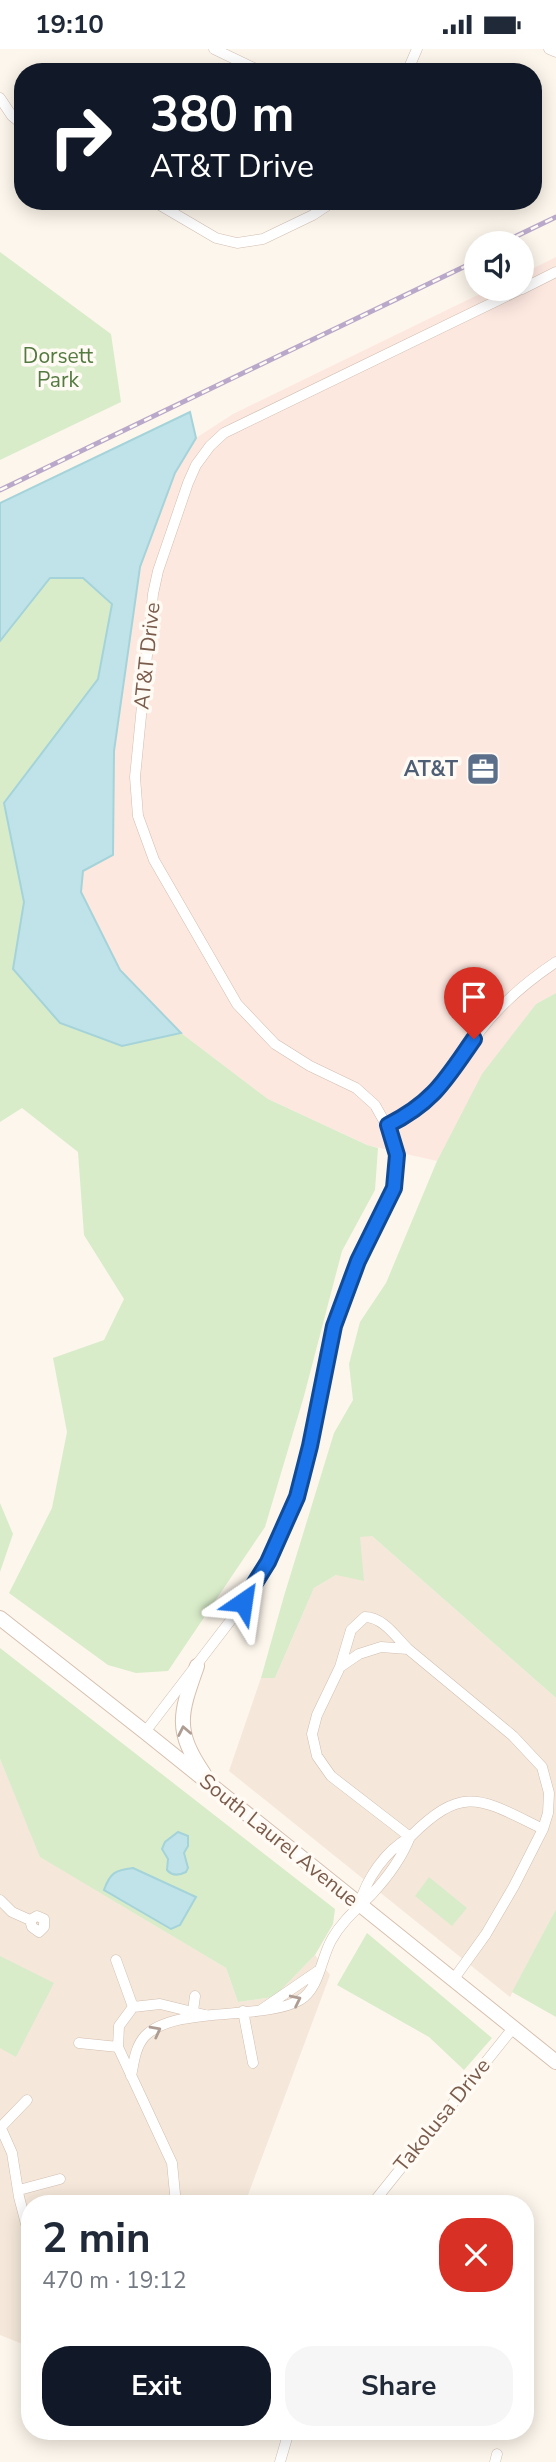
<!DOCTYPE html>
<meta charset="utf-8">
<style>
body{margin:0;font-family:"Nunito Sans",sans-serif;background:#f6f6f7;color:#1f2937;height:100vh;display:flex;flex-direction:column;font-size:26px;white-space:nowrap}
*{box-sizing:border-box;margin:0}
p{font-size:23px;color:#747a83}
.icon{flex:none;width:38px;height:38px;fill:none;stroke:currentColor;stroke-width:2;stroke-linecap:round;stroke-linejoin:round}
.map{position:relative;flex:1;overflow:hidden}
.side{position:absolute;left:21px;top:2146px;width:513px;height:245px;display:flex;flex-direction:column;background:#fff;border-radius:28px;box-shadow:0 4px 18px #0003}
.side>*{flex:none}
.guide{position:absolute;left:14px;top:14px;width:528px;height:147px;border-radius:28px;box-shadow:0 4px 18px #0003;background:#111827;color:#fff;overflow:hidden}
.controls{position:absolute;left:464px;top:182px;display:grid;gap:14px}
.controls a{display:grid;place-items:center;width:70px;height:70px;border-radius:50%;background:#fff;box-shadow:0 4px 18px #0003;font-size:35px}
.pin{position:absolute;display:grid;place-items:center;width:60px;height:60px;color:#fff;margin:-72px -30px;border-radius:50% 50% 50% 0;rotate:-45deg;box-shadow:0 0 7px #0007}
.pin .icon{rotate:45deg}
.me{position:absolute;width:77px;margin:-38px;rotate:32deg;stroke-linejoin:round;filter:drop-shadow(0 0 5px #0008)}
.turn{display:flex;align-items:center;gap:24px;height:147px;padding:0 21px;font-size:32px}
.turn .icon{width:91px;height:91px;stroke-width:2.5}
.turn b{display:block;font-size:49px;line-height:60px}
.round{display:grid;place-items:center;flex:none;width:74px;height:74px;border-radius:28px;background:#f6f6f7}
.summary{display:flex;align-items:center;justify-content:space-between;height:119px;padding:0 21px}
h1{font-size:42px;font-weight:700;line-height:52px}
.cta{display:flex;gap:14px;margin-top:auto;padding:14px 21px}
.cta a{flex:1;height:80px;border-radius:28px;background:#111827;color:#fff;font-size:28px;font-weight:700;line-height:80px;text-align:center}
.cta a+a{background:#f6f6f7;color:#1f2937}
.status{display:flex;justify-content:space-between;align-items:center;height:49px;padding:0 35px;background:#fff;direction:ltr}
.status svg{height:19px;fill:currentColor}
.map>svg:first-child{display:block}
.residential{fill:#f5e8da}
.commercial{fill:#fde8e0}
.green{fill:#d8ecc9}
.water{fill:#bfe3e8;stroke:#a5d3da;stroke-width:2}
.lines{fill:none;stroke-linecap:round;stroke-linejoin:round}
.street-casing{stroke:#d1beb0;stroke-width:11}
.secondary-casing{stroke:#d6c0b0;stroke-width:16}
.street{stroke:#fff;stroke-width:10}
.secondary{stroke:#fff;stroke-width:14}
.rail-casing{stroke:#b9a8c9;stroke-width:5}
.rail{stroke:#fffaf3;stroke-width:2.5;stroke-dasharray:8;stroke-linecap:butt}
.oneway{stroke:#af9d94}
.route-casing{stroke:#114b97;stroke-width:18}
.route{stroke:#1a73e8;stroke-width:12}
.labels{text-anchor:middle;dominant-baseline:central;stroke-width:7;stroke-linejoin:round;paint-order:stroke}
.park-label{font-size:21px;fill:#537a41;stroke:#fffaf3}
.street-label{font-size:21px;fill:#7a5c4d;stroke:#fffaf3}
.service-label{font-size:21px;font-weight:bold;fill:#4e5e75;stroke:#fffaf3;text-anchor:end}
</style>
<div class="status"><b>19:10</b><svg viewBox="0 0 49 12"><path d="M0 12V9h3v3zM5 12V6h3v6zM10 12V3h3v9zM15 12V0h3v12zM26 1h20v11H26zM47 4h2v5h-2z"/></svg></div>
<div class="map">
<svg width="556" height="2413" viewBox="0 0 556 2413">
<rect width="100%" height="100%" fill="#fdf6ec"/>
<path class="residential" d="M360 1487H372L556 1649V1860L510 1948 229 1722 261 1629H275L314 1539 336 1526Z
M0 1710 41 1808 226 1919 238 1953 274 1948 315 1906 330 1926 245 2154H30V2298L0 2286Z"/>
<path class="commercial" d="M556 208V944L536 955 483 1025 437 1112 367 1096 268 1050 181 984 120 921 81 843 83 822 113 806 114 702 140 518 175 424 196 389 233 365 490 240H522V225Z"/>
<path class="green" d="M0 203 111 285 121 353 0 411Z
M50 529H83L112 555 99 630 4 754 24 853 13 920 122 997 181 984 268 1050 367 1096 378 1099 375 1141 342 1202 304 1347 265 1478 168 1622 136 1624 108 1616 9 1544 52 1459 67 1383 53 1309 104 1291 124 1250 84 1186 78 1103 22 1059 0 1073V592Z
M556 944V1649L372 1487 360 1488 364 1532 336 1526 314 1539 275 1629H261L284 1547 334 1384 353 1351 349 1315 360 1273 386 1234 437 1112 482 1025 536 955Z
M0 1454 13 1485 0 1523Z
M0 1599 335 1860 333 1875 315 1906 274 1948 238 1953 226 1919 40 1808 0 1710Z
M429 1828 467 1859 452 1877 415 1847Z
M556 1860V1968L512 1943Z
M367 1884 492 1989 464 2021 429 1988 337 1936Z
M0 1907 54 1934 16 2008 0 1999Z"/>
<path class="water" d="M190 363 196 389 175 424 140 518 114 702 113 806 83 822 81 843 120 921 181 984 122 997 60 974 13 920 24 853 4 754 98 630 112 555 83 529H50L0 592V454Z
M178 1783 188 1787V1797L184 1804 188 1819 186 1823C178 1827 172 1827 167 1821L168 1810 162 1800 165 1793Z
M133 1819 196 1848 180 1876 171 1880 104 1841C110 1824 115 1821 133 1819Z"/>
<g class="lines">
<defs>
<path id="street" d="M214 0 262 23
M549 0 556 3
M407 23 417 0
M0 49 12 67 23 76
M153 152 216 189 237 194 263 190 313 166 334 152
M522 240 556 223
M388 1076C444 1048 448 1021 484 977 504 952 529 931 556 913
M340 1618 351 1581 365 1568C383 1568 396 1588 408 1600
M145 1683 234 1567 268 1513 284 1480 297 1448 311 1397 334 1277 358 1212 390 1150 397 1117 393 1088 375 1056 356 1039 310 1017 275 995 237 955 154 811 138 767 135 728 153 545 158 522 188 434 196 416 210 397 224 384 521 240
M0 1851 12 1863 30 1871 32 1878 39 1883 44 1878V1870L37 1867 30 1871
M116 1911 133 1958
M453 1931 486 1885 514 1837 543 1780 548 1764 549 1744 542 1718 513 1687 408 1600 381 1598 359 1605 340 1618 317 1666 312 1685 317 1707 331 1727 410 1788C464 1734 481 1750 543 1780
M261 1961 318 1922
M193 1962 195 1947
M243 1962 253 2014
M79 1994 118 1998
M131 2027C134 2013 135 1998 145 1987 176 1956 263 1972 300 1951 320 1939 321 1908 332 1890 342 1872 357 1860 371 1846 386 1830 402 1808 410 1788 385 1802 367 1829 359 1856
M0 2077 12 2104 19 2148 30 2190
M1 2078 27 2051
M19 2141 60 2130
M172 2154 175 2145 172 2114 118 1998 119 1977 133 1958 160 1955 205 1966
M373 2154 513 1979
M280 2413 289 2382
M495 2413 497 2405"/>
<path id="secondary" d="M0 1569 145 1683 556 2013
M197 1617C180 1665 174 1681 204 1725"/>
</defs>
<use href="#street" class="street-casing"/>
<use href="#secondary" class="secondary-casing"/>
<use href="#street" class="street"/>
<use href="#secondary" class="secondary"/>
<defs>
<path id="rail" d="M502 194 556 168
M0 441 476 212"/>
</defs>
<use href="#rail" class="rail-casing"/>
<use href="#rail" class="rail"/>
</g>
<defs><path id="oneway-chevron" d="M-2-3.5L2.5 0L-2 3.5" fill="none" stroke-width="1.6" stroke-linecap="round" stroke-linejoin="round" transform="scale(1.75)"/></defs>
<g class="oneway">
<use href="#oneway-chevron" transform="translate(184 1682) rotate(-101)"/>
<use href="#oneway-chevron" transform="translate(296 1951) rotate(-26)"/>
<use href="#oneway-chevron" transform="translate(156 1982) rotate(-28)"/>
</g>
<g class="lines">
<defs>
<path id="route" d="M243 1553 268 1513 297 1448 310 1397 334 1277 358 1212 394 1139 397 1106 388 1076C434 1053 446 1030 474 990"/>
</defs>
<use href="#route" class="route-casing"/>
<use href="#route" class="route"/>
</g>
<defs>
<symbol id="office-square" viewBox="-11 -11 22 22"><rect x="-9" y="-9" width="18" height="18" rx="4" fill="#5c6f8a" stroke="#fffaf3"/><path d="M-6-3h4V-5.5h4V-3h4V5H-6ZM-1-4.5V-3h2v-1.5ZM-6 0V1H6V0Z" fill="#fff"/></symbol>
</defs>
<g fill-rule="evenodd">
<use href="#office-square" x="464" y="701" width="38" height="38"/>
</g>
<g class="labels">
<g class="park-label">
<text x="58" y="307">Dorsett<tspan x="58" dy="24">Park</tspan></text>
</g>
<g class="street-label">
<text transform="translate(147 607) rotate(-84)">AT&amp;T Drive</text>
<text transform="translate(279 1791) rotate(39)">South Laurel Avenue</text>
<text transform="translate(442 2066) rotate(-51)">Takolusa Drive</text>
</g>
<g class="service-label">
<text x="458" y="720">AT&amp;T</text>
</g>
</g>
</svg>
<div class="controls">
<a><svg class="icon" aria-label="sound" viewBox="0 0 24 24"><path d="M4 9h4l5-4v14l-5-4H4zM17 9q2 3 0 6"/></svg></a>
</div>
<div class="pin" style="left:474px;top:990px;background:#d93025"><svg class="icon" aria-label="arrive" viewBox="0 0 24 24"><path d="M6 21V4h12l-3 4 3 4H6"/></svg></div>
<svg class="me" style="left:243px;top:1553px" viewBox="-20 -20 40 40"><path d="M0-17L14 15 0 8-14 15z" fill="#1a73e8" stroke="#fff" stroke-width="4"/></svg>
<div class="guide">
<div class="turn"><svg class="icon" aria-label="right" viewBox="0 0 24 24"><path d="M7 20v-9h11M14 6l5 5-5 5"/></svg><div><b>380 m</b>AT&amp;T Drive</div></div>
</div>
<section class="side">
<div class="summary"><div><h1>2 min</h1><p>470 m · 19:12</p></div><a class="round" style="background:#d93025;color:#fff"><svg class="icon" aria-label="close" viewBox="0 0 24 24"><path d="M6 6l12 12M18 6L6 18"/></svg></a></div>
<div class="cta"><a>Exit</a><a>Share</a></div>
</section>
</div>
